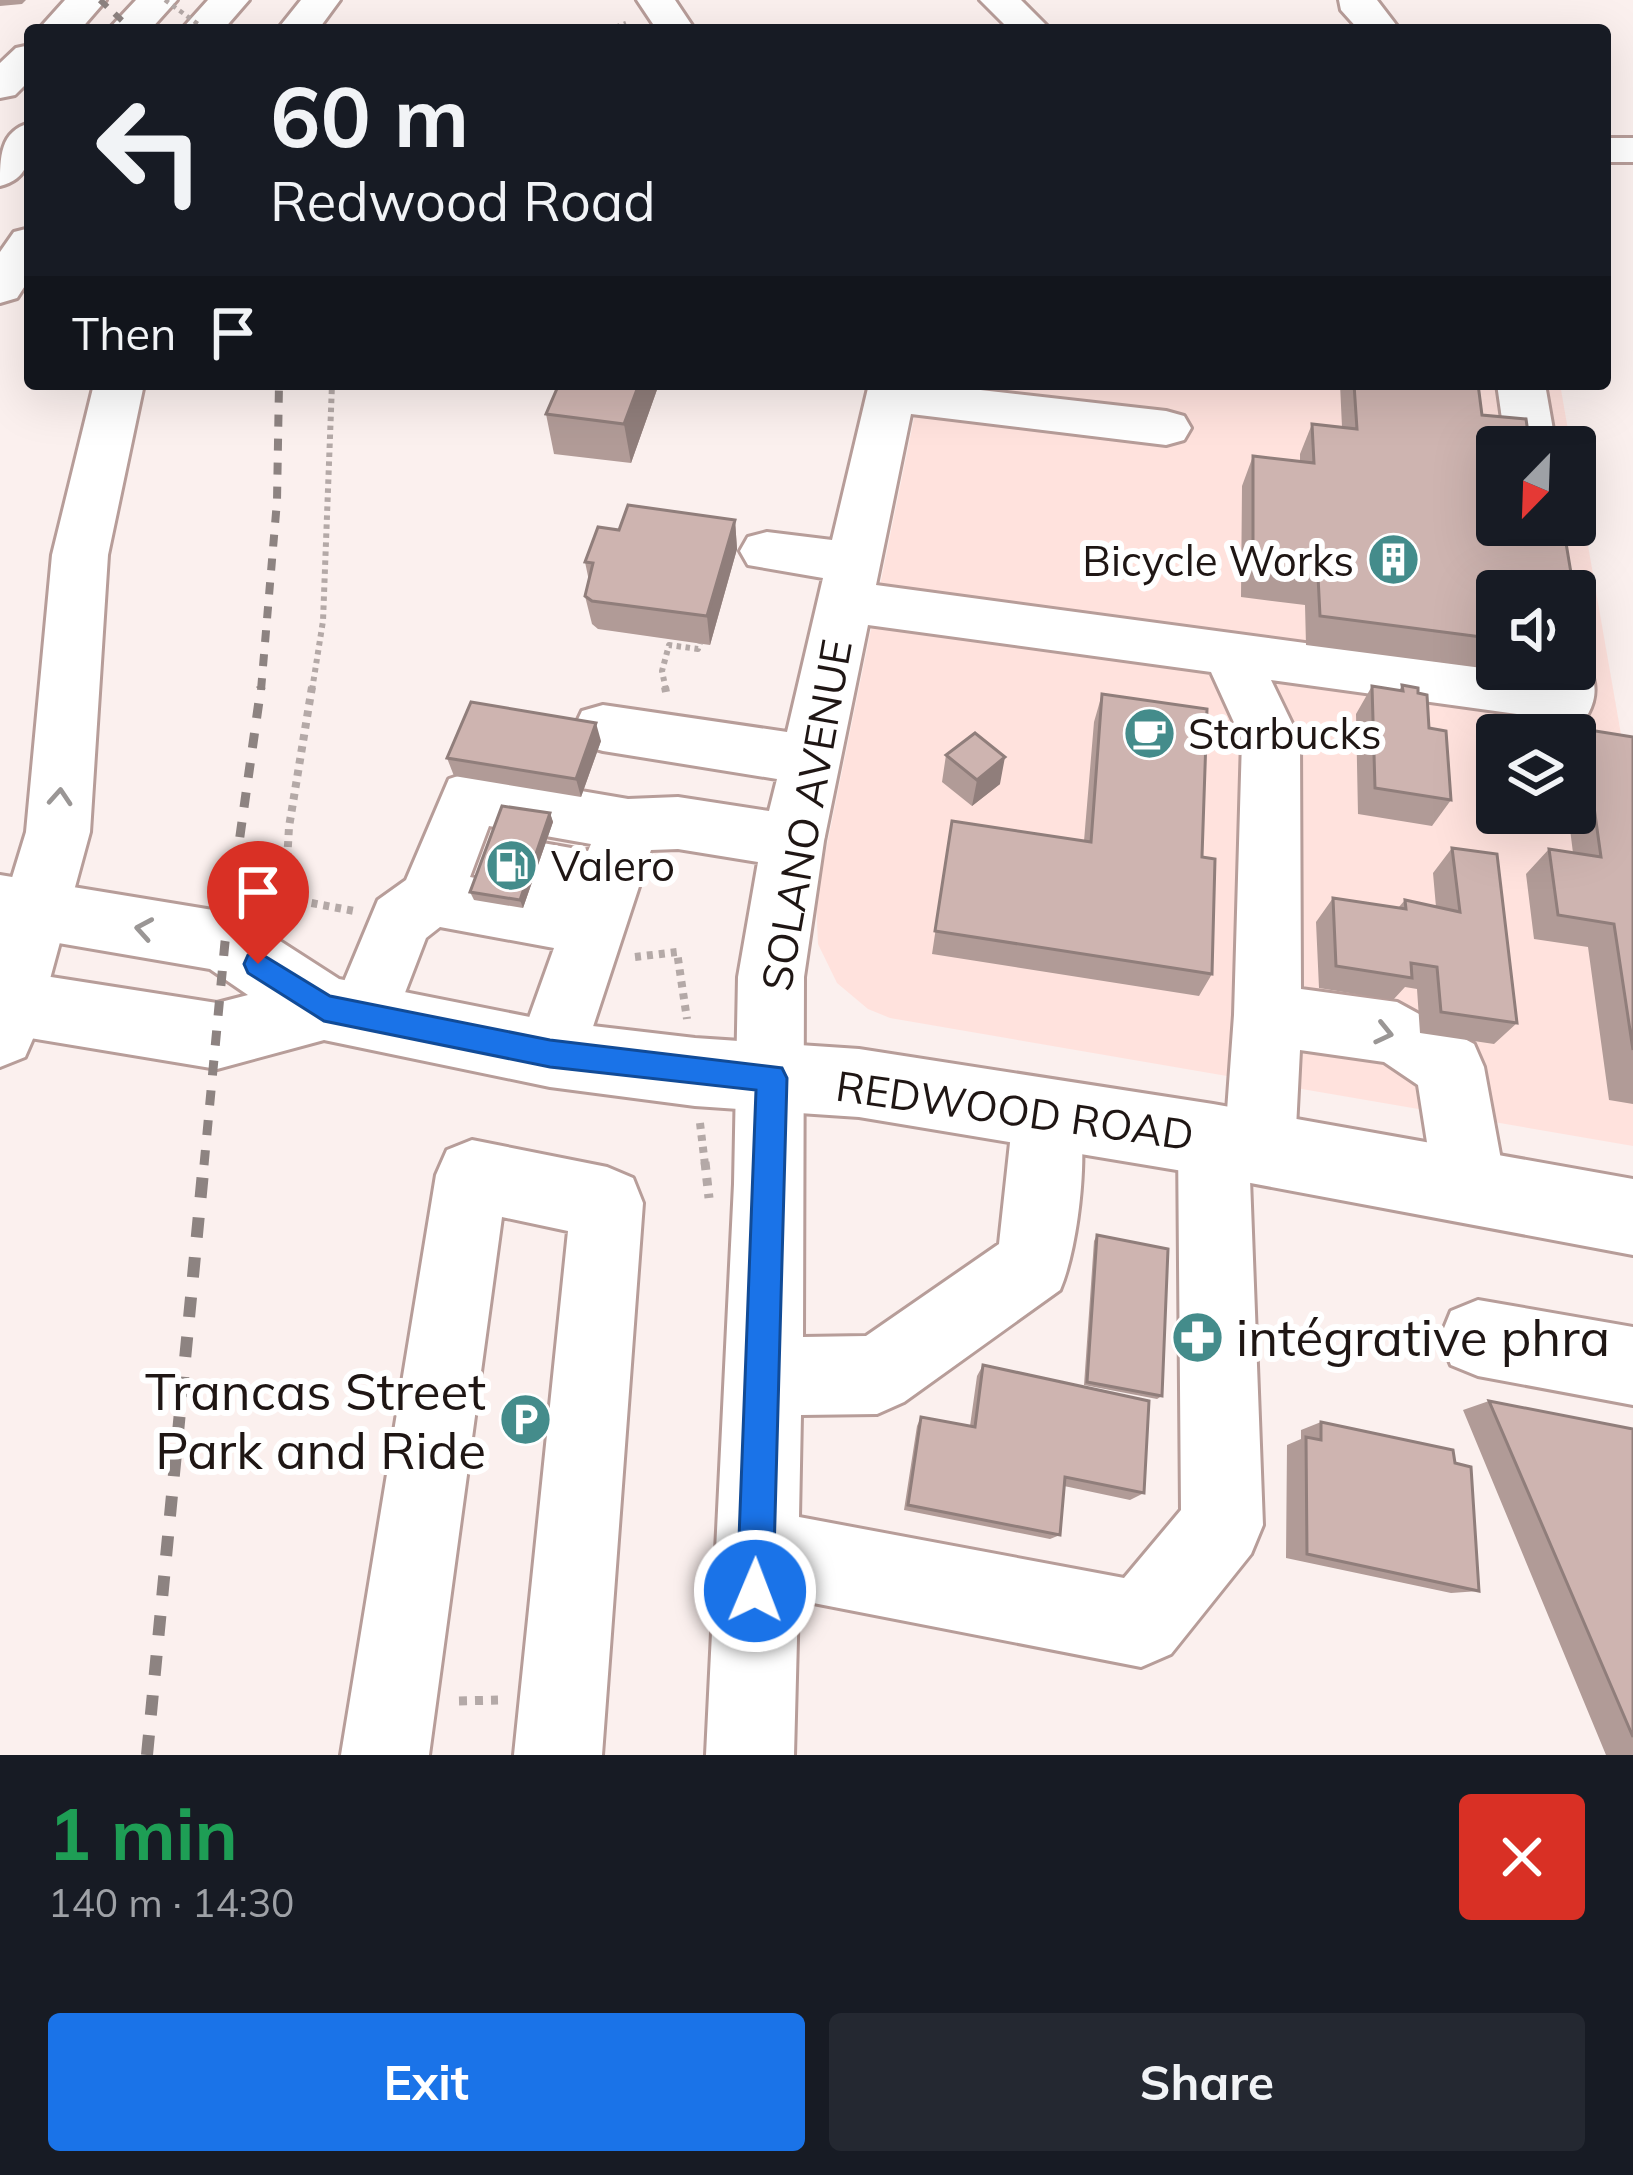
<!DOCTYPE html>
<meta charset="utf-8">
<style>
body{margin:0;font-family:Mulish,sans-serif;background:#242831;color:#f1f3f6;height:100vh;display:flex;flex-direction:column;font-size:45px;white-space:nowrap}
*{box-sizing:border-box;margin:0}
p{font-size:39px;color:#9ea1a6}
.icon{flex:none;width:66px;height:66px;fill:none;stroke:currentColor;stroke-width:2;stroke-linecap:round;stroke-linejoin:round}
.map{position:relative;height:1755px;overflow:hidden}
.details{display:flex;flex-direction:column;background:#171b24;flex:1}
.details>*{flex:none}
.banner{position:absolute;left:24px;top:24px;width:1587px;height:366px;border-radius:12px;box-shadow:0 12px 48px #0002;background:#171b24;color:#f1f3f6;overflow:hidden}
.needle{width:78px;rotate:203deg}
.tools{position:absolute;left:1476px;top:426px;display:grid;gap:24px}
.tools a{display:grid;place-items:center;width:120px;height:120px;border-radius:12px;background:#171b24;box-shadow:0 12px 48px #0002;font-size:60px}
.pin{position:absolute;display:grid;place-items:center;width:102px;height:102px;color:#fff;margin:-123px -51px;border-radius:50% 50% 50% 0;rotate:-45deg;box-shadow:0 0 12px #0007}
.pin .icon{rotate:45deg}
.me{position:absolute;width:132px;margin:-66px;rotate:1deg;stroke-linejoin:round;filter:drop-shadow(0 0 9px #0008)}
.turn{display:flex;align-items:center;gap:42px;height:252px;padding:0 48px;font-size:54px}
.turn .icon{width:156px;height:156px;stroke-width:2.5}
.turn b{display:block;font-size:84px;line-height:102px}
.then{display:flex;align-items:center;height:114px;padding:0 48px;background:#0003;gap:24px;font-size:45px}
.round{display:grid;place-items:center;flex:none;width:126px;height:126px;border-radius:12px;background:#242831}
.headline{display:flex;align-items:center;justify-content:space-between;height:204px;padding:0 48px}
h1{font-size:72px;font-weight:700;line-height:90px;color:#1e9e55}
.action{display:flex;gap:24px;margin-top:auto;padding:24px 48px}
.action a{flex:1;height:138px;border-radius:12px;background:#1a73e8;color:#fff;font-size:48px;font-weight:700;line-height:138px;text-align:center}
.action a+a{background:#242831;color:#f1f3f6}
.map>svg:first-child{display:block}
.built{fill:#ffe2dd;fill-rule:evenodd}
.lines{fill:none;stroke-linecap:round;stroke-linejoin:round}
.minor-casing{stroke:#b79d99;stroke-width:6}
.major-casing{stroke:#b79d99;stroke-width:6}
.highway-casing{stroke:#b79d99;stroke-width:6}
.path-far3{stroke:#b4a9a7;stroke-width:4.5;stroke-dasharray:4.5 4.5;stroke-linecap:butt}
.path-far2{stroke:#b4a9a7;stroke-width:6;stroke-dasharray:4.5 4.5;stroke-linecap:butt}
.path-far1{stroke:#b4a9a7;stroke-width:8;stroke-dasharray:6 6;stroke-linecap:butt}
.path{stroke:#b4a9a7;stroke-width:9;stroke-dasharray:8 8;stroke-linecap:butt}
.minor{fill:#fff;fill-rule:evenodd}
.major{fill:#fff;fill-rule:evenodd}
.highway{fill:#fff;fill-rule:evenodd}
.rail-far3{stroke:#8d8381;stroke-width:6;stroke-dasharray:10 10;stroke-linecap:butt}
.rail-far2{stroke:#8d8381;stroke-width:8;stroke-dasharray:12 12;stroke-linecap:butt}
.rail-far1{stroke:#8d8381;stroke-width:9;stroke-dasharray:15 15;stroke-linecap:butt}
.rail{stroke:#8d8381;stroke-width:12;stroke-dasharray:20 20;stroke-linecap:butt}
.path-bridge{stroke:#b4a9a7;stroke-width:4.5;stroke-dasharray:4.5 4.5;stroke-linecap:butt}
.wall{fill:#b19b97}
.shaded-wall{fill:#907e7b}
.building{fill:#ceb4b0;stroke:#907e7b;stroke-width:3}
.oneway{stroke:#9a9695}
.route{fill:#1a73e8;stroke:#114b97;stroke-width:3}
.labels{text-anchor:middle;dominant-baseline:central;stroke-width:12;stroke-linejoin:round;paint-order:stroke}
.poi-label{font-size:42px;fill:#1f1614;stroke:#fff;text-anchor:start}
.street-label{font-size:42px;fill:#1f1614;stroke:#fff}
.near-poi-label{font-size:51px;fill:#1f1614;stroke:#fff;text-anchor:start}
</style>
<div class="map">
<svg width="1633" height="1755" viewBox="0 0 1633 1755">
<rect width="100%" height="100%" fill="#fbf0ee"/>
<path class="built" d="M921 384H1560L1571 447H1497V525H1575V471L1633 803V1146L890 1018 868 1009 837 983 818 944 816 899ZM1497 591H1575V669H1497ZM1497 735H1575V813H1497Z"/>
<g class="lines">
<defs>
<path id="minor" d="M637 0H675L695 30H657Z
M980 0H1021L1051 30H1010Z
M1339 0H1377L1400 30H1359L1341 10Z
M1605 138H1633V162H1605Z
M869 384H928L1166 411 1184 416 1191 428 1184 440 1166 445 911 414 876 585 1497 669H1575V651L1583 653C1594 675 1600 692 1588 714L1568 721 1271 680 1300 740 1301 989 1397 1002 1474 1044 1484 1067 1506 1187 1496 1212 1470 1222 1444 1212 1434 1187 1418 1085 1384 1062 1300 1050 1295 1148 1284 1172 1259 1182 1250 1179 1263 1525 1251 1554 1171 1654 1141 1667 798 1600 794 1755H706L734 1184 738 977 758 862 678 849 651 850 584 1054 574 1076 550 1086 526 1076 516 1054 554 948 440 927 426 938 388 1037 364 1046 340 1037 330 1015 378 900 406 880 449 779 470 772 628 799 678 797 769 811 777 779 603 751 582 745 574 728 582 711 603 705 787 732 823 578 748 565 740 551 748 537 767 532 832 540ZM868 625 1211 672 1242 740 1234 1015 1227 1111 1213 1106 1188 1116 1178 1140 1181 1510 1124 1578 799 1517 801 1415 877 1414 904 1402 1060 1290C1079 1246 1092 1135 1073 1091L1048 1082 1023 1091 1013 1115 999 1244 866 1336 803 1337 804 977 824 841ZM489 826 591 844 588 851 537 842 515 850 506 869 513 885 470 877Z
M1497 384H1545L1556 447H1506Z
M472 1140 607 1167 633 1178 643 1203 602 1755H514L568 1231 502 1217 429 1755H341L436 1175 447 1150Z
M1478 1300 1633 1327V1405L1478 1376 1451 1365 1440 1338 1451 1311Z"/>
<path id="major" d="M0 875 225 912 249 921 339 979 550 1021 695 1038 859 1049 1213 1104 1633 1179V1255L1213 1176 859 1117 695 1106 550 1087 324 1040 217 1069 0 1033V969L217 1003 248 995 210 969 0 933Z"/>
<path id="highway" d="M65 0H106L80 30H38Z
M136 0H177L150 30H108Z
M208 0H249L223 30H181Z
M301 0H340L318 30H277Z
M30 45V80L15 95 0 98V63L16 48Z
M30 123C30 152 33 178 0 186 0 157 0 131 30 123Z
M30 228V278L17 298 0 303V252L14 232Z
M94 384H144L108 555 90 832 35 1034 25 1057 0 1067V917L26 832 52 555Z"/>
</defs>
<use href="#minor" class="minor-casing"/>
<use href="#major" class="major-casing"/>
<use href="#highway" class="highway-casing"/>
<path class="path-far3" d="M607 30 626 23"/>
<path class="path-far2" d="M312 690 323 621 332 384
M666 690 662 671 669 645 698 649 700 643"/>
<path class="path-far1" d="M312 687 289 827 285 898 354 911
M665 687 666 692
M635 957 677 952 687 1019
M700 1123 705 1165"/>
<path class="path" d="M705 1162 709 1198
M459 1701 498 1700"/>
<use href="#minor" class="minor"/>
<use href="#major" class="major"/>
<use href="#highway" class="highway"/>
<path class="rail-far3" d="M100 0 132 30"/>
<path class="rail-far2" d="M261 690 277 501 279 384"/>
<path class="rail-far1" d="M204 1165 225 942 261 687"/>
<path class="rail" d="M147 1755 204 1162"/>
<path class="path-bridge" d="M165 0 206 30"/>
</g>
<path class="wall" d="M0 0H26L22 4 0 6Z
M659 384 631 463 554 454 546 414Z
M1340 384H1478L1497 591V669H1539L1535 675 1306 645 1305 605 1241 597 1242 486 1253 456 1300 461V454L1312 424 1342 427Z
M735 520 737 549 710 645 598 629 592 624 585 596 589 581 585 562 619 530Z
M1402 685 1418 693 1451 800 1432 826 1358 814 1356 714 1372 686 1399 691Z
M1102 694 1202 857 1212 974 1199 996 932 954 952 821 1084 841 1094 722Z
M1583 729 1633 737V1104L1609 1100 1588 947 1534 939 1526 874 1549 849 1573 853 1568 813H1575V738Z
M601 741 581 797 454 776 447 758Z
M946 755 1000 784 972 806 942 782Z
M550 813 553 822 523 908 474 900 470 892Z
M1452 848 1517 1023 1494 1044 1420 1033 1417 989 1405 987 1393 1000 1319 988 1316 922 1333 898 1398 908 1405 900 1436 907 1433 873Z
M1097 1235 1162 1396 1157 1399 1084 1385 1094 1241Z
M983 1365 1144 1493 1130 1500 1064 1486 1060 1535 1050 1539 904 1510 917 1426 921 1417 970 1426 977 1376Z
M1489 1401 1633 1429V1755H1606L1463 1410Z
M1321 1422 1455 1463 1479 1591 1451 1593 1286 1558 1287 1445 1301 1439V1430Z"/>
<path class="shaded-wall" d="M639 384H659L631 463 624 424Z
M735 520 737 549 710 645 707 616Z
M596 723 601 741 581 797 576 779Z
M1005 757 1000 784 972 806 977 780Z
M550 813 553 822 523 908 520 900Z"/>
<path class="building" d="M559 384H639L624 424 546 414Z
M1354 384H1478L1482 415 1526 419 1530 447H1497V525H1563L1574 591H1497V639L1320 616 1318 576 1253 568V456L1314 463 1312 424 1357 429Z
M628 505 735 520 707 616 592 601 585 596 593 563 585 562 598 527 619 530Z
M1575 597 1579 622 1575 621Z
M1402 685 1418 688V693L1427 695 1429 728 1446 731 1451 800 1375 788 1372 686 1403 691Z
M1102 694 1207 709 1202 857 1215 859 1212 974 935 931 952 821 1091 842Z
M471 702 596 723 576 779 447 758Z
M1583 729 1633 737V1050L1614 924 1558 915 1549 849 1601 857Z
M975 733 1005 757 977 780 946 755Z
M502 806 550 813 520 900 470 892Z
M1452 848 1497 854 1517 1023 1441 1012 1437 967 1411 963 1412 978 1336 966 1333 898 1406 909 1405 900 1460 912Z
M1097 1235 1168 1249 1162 1396 1087 1382Z
M983 1365 1149 1401 1144 1493 1065 1477 1060 1535 908 1505 921 1417 975 1427Z
M1489 1401 1633 1429V1737Z
M1321 1422 1453 1450 1455 1463 1471 1467 1479 1591 1307 1554 1306 1437 1321 1440Z"/>
<defs><path id="oneway-chevron" d="M-2-3.5L2.5 0L-2 3.5" fill="none" stroke-width="1.6" stroke-linecap="round" stroke-linejoin="round" transform="scale(3)"/></defs>
<g class="oneway">
<use href="#oneway-chevron" transform="translate(60 797) rotate(-86)"/>
<use href="#oneway-chevron" transform="translate(144 929) rotate(-170)"/>
<use href="#oneway-chevron" transform="translate(1384 1033) rotate(13)"/>
</g>
<path class="route" d="M258 952 330 996 550 1040 782 1068 787 1078 773 1591 768 1603 755 1609 742 1603 737 1591 756 1090 550 1067 324 1021 248 973 244 964 248 955Z"/>
<defs>
<symbol id="building-disc" viewBox="-11 -11 22 22"><circle r="9.5" fill="#448c8b" stroke="#fff"/><path d="M-4-6H4V6H1V3H-1V6H-4ZM-2.5-4.3h1.7v1.8h-1.7ZM.8-4.3h1.7v1.8H.8ZM-2.5-1h1.7V.8h-1.7ZM.8-1h1.7V.8H.8Z" fill="#fff"/></symbol>
<symbol id="cafe-disc" viewBox="-11 -11 22 22"><circle r="9.5" fill="#448c8b" stroke="#fff"/><path d="M-5.5-4.5H6V0H3Q3 3.5 0 3.5H-2.5Q-5.5 3.5-5.5 0ZM3-3.2v2h1.7v-2ZM-6 4.5H4V6H-6Z" fill="#fff"/></symbol>
<symbol id="fuel-disc" viewBox="-11 -11 22 22"><circle r="9.5" fill="#448c8b" stroke="#fff"/><path d="M-5.5-6h7V0h2V4h1.3V-2.5L3-4.5l.8-.8L6-3V5H2.5V1h-1V6h-7ZM-4.2-4.7v3.2H.2V-4.7Z" fill="#fff"/></symbol>
<symbol id="pharmacy-disc" viewBox="-11 -11 22 22"><circle r="9.5" fill="#448c8b" stroke="#fff"/><path d="M-2-6h4v4h4v4h-4v4h-4v-4h-4v-4h4Z" fill="#fff"/></symbol>
<symbol id="parking-disc" viewBox="-11 -11 22 22"><circle r="9.5" fill="#448c8b" stroke="#fff"/><path d="M-3.5-5.5H1a3.5 3.5 0 0 1 0 7H-1V5.5H-3.5ZM-1-3.4V-.6H.8a1.4 1.4 0 0 0 0-2.8Z" fill="#fff"/></symbol>
</defs>
<g fill-rule="evenodd">
<use href="#building-disc" x="1364" y="530" width="59" height="59"/>
<use href="#cafe-disc" x="1120" y="704" width="59" height="59"/>
<use href="#fuel-disc" x="482" y="836" width="59" height="59"/>
<use href="#pharmacy-disc" x="1168" y="1308" width="59" height="59"/>
<use href="#parking-disc" x="496" y="1390" width="59" height="59"/>
</g>
<g class="labels">
<g class="poi-label">
<text x="1354" y="560" text-anchor="end">Bicycle Works</text>
<text x="1188" y="733">Starbucks</text>
<text x="551" y="865">Valero</text>
</g>
<g class="street-label">
<text transform="translate(806 815) rotate(-80)">SOLANO AVENUE</text>
<text transform="translate(1015 1110) rotate(8)">REDWOOD ROAD</text>
</g>
<g class="near-poi-label">
<text x="1236" y="1337">intégrative phra</text>
<text x="486" y="1391" text-anchor="end">Trancas Street<tspan x="486" dy="59">Park and Ride</tspan></text>
</g>
</g>
</svg>
<div class="tools">
<a><svg class="needle" viewBox="-14 -14 28 28"><path d="M0-13l5 13h-10z" fill="#e53935"/><path d="M0 13l5-13h-10z" fill="#9ea1a6"/></svg></a>
<a><svg class="icon" aria-label="sound" viewBox="0 0 24 24"><path d="M4 9h4l5-4v14l-5-4H4zM17 9q2 3 0 6"/></svg></a>
<a><svg class="icon" aria-label="layers" viewBox="0 0 24 24"><path d="M12 4l9 5-9 5-9-5zM3 14l9 5 9-5"/></svg></a>
</div>
<div class="pin" style="left:258px;top:964px;background:#d93025"><svg class="icon" aria-label="arrive" viewBox="0 0 24 24"><path d="M6 21V4h12l-3 4 3 4H6"/></svg></div>
<svg class="me" style="left:755px;top:1591px" viewBox="-20 -20 40 40"><circle r="17" fill="#1a73e8" stroke="#fff" stroke-width="3"/><path d="M0-11L8 9 0 5-8 9z" fill="#fff"/></svg>
<div class="banner">
<div class="turn"><svg class="icon" aria-label="left" viewBox="0 0 24 24"><path d="M17 20v-9H6M10 6l-5 5 5 5"/></svg><div><b>60 m</b>Redwood Road</div></div>
<div class="then">Then<svg class="icon" aria-label="arrive" viewBox="0 0 24 24"><path d="M6 21V4h12l-3 4 3 4H6"/></svg></div>
</div>
</div>
<section class="details">
<div class="headline"><div><h1>1 min</h1><p>140 m · 14:30</p></div><a class="round" style="background:#d93025;color:#fff"><svg class="icon" aria-label="close" viewBox="0 0 24 24"><path d="M6 6l12 12M18 6L6 18"/></svg></a></div>
<div class="action"><a>Exit</a><a>Share</a></div>
</section>
